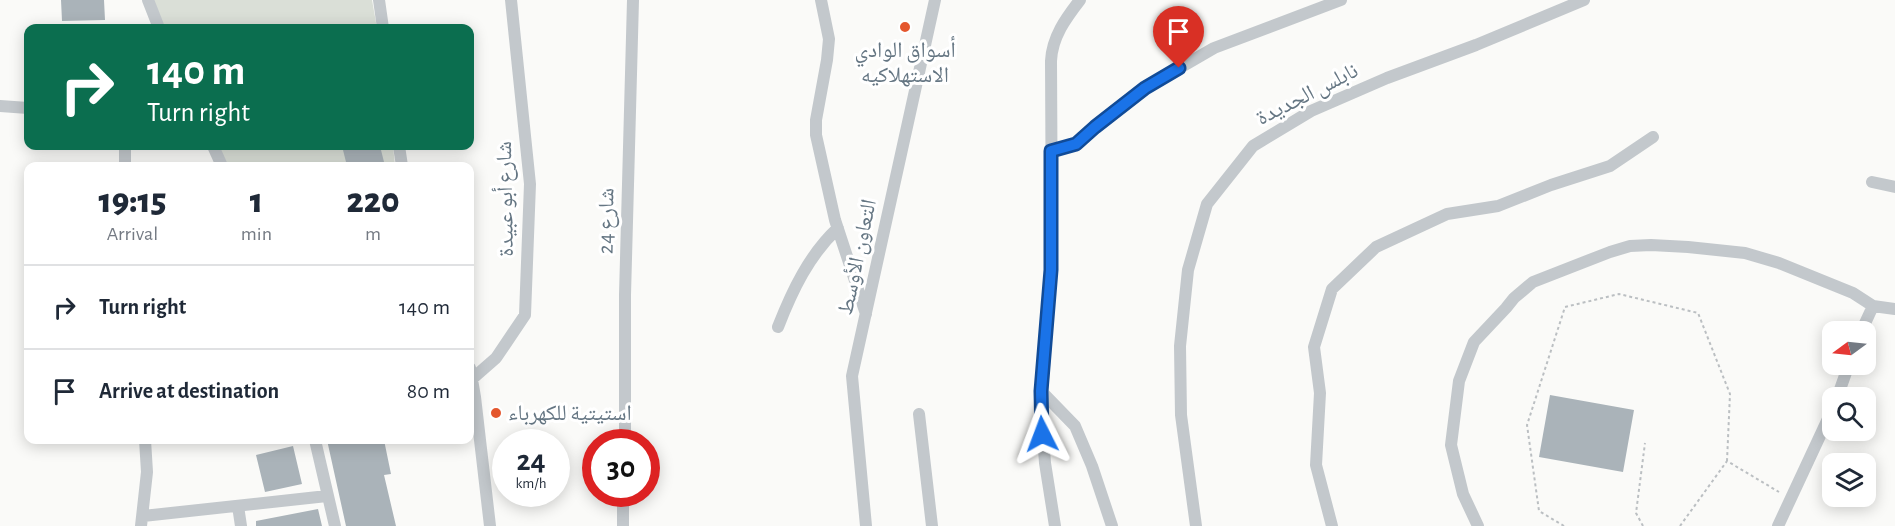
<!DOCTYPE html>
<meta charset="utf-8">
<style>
body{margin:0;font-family:"Alegreya Sans","Noto Naskh Arabic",sans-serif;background:#f2f2f3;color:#1f2937;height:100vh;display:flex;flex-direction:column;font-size:22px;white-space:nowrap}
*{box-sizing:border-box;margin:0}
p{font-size:20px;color:#747a83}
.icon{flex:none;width:33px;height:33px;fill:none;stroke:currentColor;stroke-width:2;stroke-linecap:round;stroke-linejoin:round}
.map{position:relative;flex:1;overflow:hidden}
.drawer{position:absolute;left:24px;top:162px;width:450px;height:282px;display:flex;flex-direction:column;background:#fff;border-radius:12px;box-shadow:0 3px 15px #0003}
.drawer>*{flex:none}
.guide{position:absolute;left:24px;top:24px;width:450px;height:126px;border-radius:12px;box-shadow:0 3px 15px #0003;background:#0b6e4f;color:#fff;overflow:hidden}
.needle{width:39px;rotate:255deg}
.controls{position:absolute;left:1822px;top:321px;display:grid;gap:12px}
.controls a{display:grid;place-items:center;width:54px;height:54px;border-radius:12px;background:#fff;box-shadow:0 3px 15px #0003;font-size:30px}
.speed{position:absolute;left:492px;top:429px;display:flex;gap:12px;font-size:30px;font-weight:700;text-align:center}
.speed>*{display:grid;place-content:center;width:78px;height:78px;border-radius:50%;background:#fff;box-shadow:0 3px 15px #0003;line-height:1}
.speed small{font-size:15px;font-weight:400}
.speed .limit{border:9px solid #d22;background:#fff;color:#111}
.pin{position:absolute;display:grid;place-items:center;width:51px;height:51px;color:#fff;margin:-62px -26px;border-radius:50% 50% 50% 0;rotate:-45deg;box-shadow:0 0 6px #0007}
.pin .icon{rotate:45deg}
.me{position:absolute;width:66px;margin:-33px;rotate:357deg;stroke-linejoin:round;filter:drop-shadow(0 0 4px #0008)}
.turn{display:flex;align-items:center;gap:21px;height:126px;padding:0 24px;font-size:27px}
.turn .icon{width:78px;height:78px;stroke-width:2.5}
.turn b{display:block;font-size:42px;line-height:51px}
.eta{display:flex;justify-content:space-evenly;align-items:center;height:102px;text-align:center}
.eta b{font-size:36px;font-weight:800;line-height:42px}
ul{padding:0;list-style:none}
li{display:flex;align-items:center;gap:18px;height:84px;padding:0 24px;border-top:2px solid #e0e1e3}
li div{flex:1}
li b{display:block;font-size:22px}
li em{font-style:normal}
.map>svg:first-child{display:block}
.green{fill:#dadfd7}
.building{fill:#aab3b9}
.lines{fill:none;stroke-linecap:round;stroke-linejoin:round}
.path{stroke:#bbbfc2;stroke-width:2;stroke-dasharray:3 3;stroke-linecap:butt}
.street{stroke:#c3c8cc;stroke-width:12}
.route-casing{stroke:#114b97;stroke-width:15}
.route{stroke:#1a73e8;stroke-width:10}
.poi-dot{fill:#e4572e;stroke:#fff;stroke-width:2}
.labels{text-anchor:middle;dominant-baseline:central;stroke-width:6;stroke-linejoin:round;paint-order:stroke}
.poi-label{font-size:22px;fill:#657683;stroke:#fff}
.street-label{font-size:22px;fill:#657683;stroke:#fff}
</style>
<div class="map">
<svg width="1895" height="526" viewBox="0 0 1895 526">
<rect width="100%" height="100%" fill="#fafaf8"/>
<path class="green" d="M153 0H372L377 28H164Z
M218 146H393L395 166H228Z"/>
<path class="building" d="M61 0H104L105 20 62 21Z
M342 146H380L385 166H347Z
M1550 395 1634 410 1623 472 1539 457Z
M327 440H384L391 474 384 475 396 526H346Z
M293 446 302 484 265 492 256 455Z
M318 509 322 526H256V521Z"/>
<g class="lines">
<path class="path" d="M1564 526 1539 511 1527 425 1565 307 1619 294 1698 313 1730 394 1727 461
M1643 526 1636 513 1645 443
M1680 526 1727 461 1779 492"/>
<path class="street" d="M148 0 159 28
M379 0 383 28
M821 0 829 39 827 60 816 120V135L835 220 866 314
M0 106 28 108
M213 146 222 166
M399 146 402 166
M1051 151 1076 144 1095 127 1145 88 1214 48 1341 0
M125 166V146
M1872 182 1895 187
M778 327C792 291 809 255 838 228
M1861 332 1873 306 1895 309
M470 368 475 397 490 526
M472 379 496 358 525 315 530 184 511 0
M1041 391 1075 426 1092 466 1112 526
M1837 398 1849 364
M919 414 932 526
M315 440 335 526
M625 442V295L633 0
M238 506 241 526
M143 516 327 496
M141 526 147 472 145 440
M623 526V494
M866 526 852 376 935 0
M1055 526 1045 463 1041 408 1052 257 1051 61C1052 37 1066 18 1080 0
M1196 526 1181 415 1180 346 1188 270 1207 204 1253 146 1311 111 1387 78 1476 45 1584 0
M1332 526 1316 465 1320 393 1314 347 1332 289 1376 247 1447 214 1498 206 1551 185 1610 166 1653 137
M1478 526 1463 494 1451 445 1459 381 1474 342 1506 308 1514 298 1533 282 1610 252 1630 246 1651 245 1688 247 1745 253 1779 263 1853 293 1873 306
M1778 526 1833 408"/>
</g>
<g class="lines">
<defs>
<path id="route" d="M1042 434 1041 391 1051 270V151L1076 144 1095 127 1145 88 1179 68"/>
</defs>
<use href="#route" class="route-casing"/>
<use href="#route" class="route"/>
</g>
<g class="poi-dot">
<circle cx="905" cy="27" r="6"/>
<circle cx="496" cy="413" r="6"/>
</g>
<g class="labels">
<g class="poi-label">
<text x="905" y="50">أسواق الوادي<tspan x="905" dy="25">الاستهلاكيه</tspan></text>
<text x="508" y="413" text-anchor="start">استيتية للكهرباء</text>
</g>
<g class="street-label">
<text transform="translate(1307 94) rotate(-27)">نابلس الجديدة</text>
<text transform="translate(505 199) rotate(-91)">شارع أبو عبيدة</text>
<text transform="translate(606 221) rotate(-89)">شارع 24</text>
<text transform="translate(857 257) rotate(-78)">التعاون الأوسط</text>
</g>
</g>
</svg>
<div class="controls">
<a><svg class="needle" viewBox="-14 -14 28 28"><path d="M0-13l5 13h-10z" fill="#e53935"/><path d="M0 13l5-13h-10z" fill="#747a83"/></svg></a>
<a><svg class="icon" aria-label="search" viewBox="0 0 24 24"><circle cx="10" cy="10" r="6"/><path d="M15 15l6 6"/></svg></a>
<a><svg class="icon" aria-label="layers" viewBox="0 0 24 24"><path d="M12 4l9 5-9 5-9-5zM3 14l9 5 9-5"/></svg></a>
</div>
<div class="speed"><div>24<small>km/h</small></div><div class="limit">30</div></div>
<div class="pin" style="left:1179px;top:68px;background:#d93025"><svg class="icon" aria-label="arrive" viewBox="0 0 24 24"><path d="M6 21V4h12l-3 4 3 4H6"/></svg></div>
<svg class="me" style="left:1042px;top:434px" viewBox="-20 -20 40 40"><path d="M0-17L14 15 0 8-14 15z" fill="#1a73e8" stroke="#fff" stroke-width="4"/></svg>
<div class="guide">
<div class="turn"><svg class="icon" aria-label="right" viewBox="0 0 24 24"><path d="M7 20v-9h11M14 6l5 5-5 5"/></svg><div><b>140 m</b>Turn right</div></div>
</div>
<section class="drawer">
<div class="eta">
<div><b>19:15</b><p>Arrival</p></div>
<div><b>1</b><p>min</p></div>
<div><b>220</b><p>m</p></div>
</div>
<ul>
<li><svg class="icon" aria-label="right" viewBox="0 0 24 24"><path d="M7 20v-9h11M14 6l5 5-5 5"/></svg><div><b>Turn right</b></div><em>140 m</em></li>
<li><svg class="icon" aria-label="arrive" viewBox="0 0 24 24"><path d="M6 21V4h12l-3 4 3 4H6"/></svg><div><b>Arrive at destination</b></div><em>80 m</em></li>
</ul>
</section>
</div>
